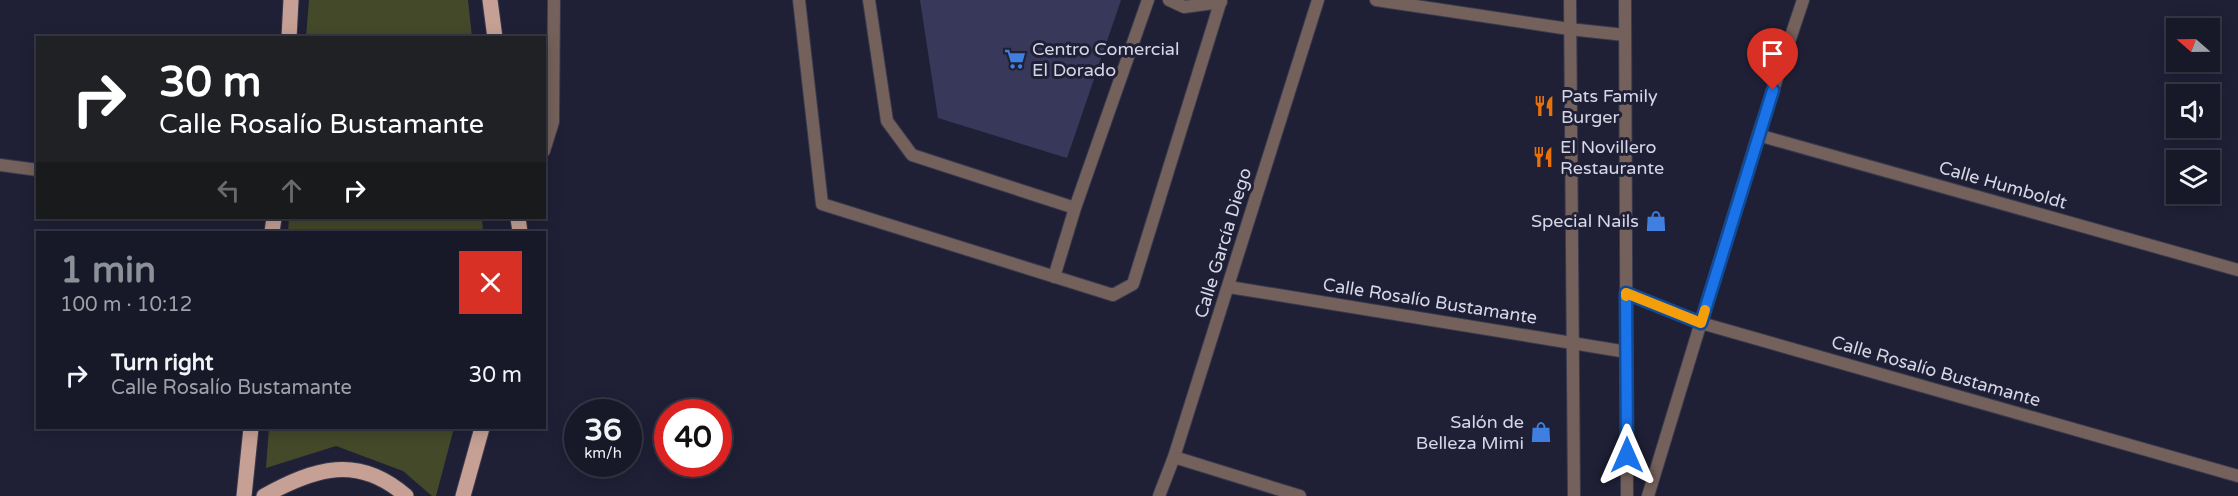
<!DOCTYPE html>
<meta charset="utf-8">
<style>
body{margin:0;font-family:"Varela Round",sans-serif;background:#242534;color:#f1f3f6;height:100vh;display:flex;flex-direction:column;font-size:22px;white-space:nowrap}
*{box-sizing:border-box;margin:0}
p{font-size:20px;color:#9ea0a8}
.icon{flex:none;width:33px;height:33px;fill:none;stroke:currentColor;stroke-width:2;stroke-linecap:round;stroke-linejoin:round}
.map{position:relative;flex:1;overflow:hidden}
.details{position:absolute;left:36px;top:231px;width:510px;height:198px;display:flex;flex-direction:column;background:#171828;border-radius:0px;box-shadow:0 3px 15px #0003,0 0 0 2px #363745}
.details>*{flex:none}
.banner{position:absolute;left:36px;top:36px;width:510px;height:183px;border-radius:0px;box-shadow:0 3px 15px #0003,0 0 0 2px #363745;background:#202124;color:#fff;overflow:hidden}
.needle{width:39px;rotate:290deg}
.tools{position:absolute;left:2166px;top:18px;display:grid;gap:12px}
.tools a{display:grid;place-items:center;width:54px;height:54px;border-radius:0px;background:#171828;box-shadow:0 3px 15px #0003,0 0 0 2px #363745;font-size:30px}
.speed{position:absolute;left:564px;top:399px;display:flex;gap:12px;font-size:30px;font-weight:700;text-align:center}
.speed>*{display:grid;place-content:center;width:78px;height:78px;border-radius:50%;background:#171828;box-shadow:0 3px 15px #0003,0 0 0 2px #363745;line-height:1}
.speed small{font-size:15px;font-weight:400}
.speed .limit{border:9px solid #d22;background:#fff;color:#111}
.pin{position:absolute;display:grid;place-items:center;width:51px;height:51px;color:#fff;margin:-62px -26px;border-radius:50% 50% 50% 0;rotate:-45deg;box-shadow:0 0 6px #0007}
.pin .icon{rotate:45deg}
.me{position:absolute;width:66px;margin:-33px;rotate:0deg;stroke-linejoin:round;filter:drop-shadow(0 0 4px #0008)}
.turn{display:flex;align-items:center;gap:21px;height:126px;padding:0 24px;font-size:27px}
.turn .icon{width:78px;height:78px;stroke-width:2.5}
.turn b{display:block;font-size:42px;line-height:51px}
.lanes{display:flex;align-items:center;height:57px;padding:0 24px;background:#0003;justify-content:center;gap:30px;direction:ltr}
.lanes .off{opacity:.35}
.round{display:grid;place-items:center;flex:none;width:63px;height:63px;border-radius:0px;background:#242534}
.headline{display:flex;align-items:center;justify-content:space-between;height:102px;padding:0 24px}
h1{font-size:36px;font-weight:800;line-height:45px;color:#8c9099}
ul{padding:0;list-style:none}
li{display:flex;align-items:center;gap:18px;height:84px;padding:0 24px}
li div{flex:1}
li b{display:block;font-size:22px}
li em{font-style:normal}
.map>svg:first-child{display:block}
.green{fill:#434929}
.building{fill:#38395a}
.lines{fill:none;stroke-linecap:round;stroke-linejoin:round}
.service-casing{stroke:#393a4f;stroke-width:14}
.minor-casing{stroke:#393a4f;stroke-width:14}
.tertiary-casing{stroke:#393a4f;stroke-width:14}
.primary-casing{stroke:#393a4f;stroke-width:17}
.service{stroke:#74615b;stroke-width:12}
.minor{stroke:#74615b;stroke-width:12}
.tertiary{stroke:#74615b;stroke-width:12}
.primary{stroke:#c6a094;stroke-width:15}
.route-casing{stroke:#114b97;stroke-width:15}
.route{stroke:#1a73e8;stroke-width:10}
.slow{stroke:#f59e0b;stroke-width:10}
.labels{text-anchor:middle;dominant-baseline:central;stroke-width:6;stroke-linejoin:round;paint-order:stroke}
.poi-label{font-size:18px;fill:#d6d7e6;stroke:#1f2036;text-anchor:start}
.street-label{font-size:18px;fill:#d6d7e6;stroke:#1f2036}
</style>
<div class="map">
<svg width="2238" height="496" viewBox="0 0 2238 496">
<rect width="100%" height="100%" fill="#1f2036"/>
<path class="green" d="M309 0H468L472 37H306Z
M289 218H482L483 232H288Z
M269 428H454L436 496H432L403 471 336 446 266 468Z"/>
<path class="building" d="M920 0H1121L1067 158 938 118Z"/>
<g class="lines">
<defs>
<path id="service" d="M799 0 822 204 1113 295 1133 284 1221 0
M869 0 887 121 912 155 1075 208 1148 0
M1169 0 1184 7 1221 2
M544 151 553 122 554 0
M1054 277 1075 208"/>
<path id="minor" d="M1376 0 1569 29 1625 35
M1758 135 2238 270
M0 165 38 170
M1229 287 1627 352
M1626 293 1701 323 2238 476
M1174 457 1300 496
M1159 496 1174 457 1318 0"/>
<path id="tertiary" d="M1570 0 1574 496
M1625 0 1627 496
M1648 496 1758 135 1803 0"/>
<path id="primary" d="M490 0 495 38
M289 38 291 0
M518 218 520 232
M272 232 274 218
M244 496 251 428
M264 496C315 468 358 454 406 496
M463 496 482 428"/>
</defs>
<use href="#service" class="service-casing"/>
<use href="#minor" class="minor-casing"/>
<use href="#tertiary" class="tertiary-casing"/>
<use href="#primary" class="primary-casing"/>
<use href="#service" class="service"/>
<use href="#minor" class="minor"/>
<use href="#tertiary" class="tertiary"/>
<use href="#primary" class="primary"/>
</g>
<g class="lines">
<defs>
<path id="route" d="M1627 455 1626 293 1701 323 1773 90"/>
</defs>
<use href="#route" class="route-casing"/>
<use href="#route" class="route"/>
<path class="slow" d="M1626 296V293L1701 323 1705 310"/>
</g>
<defs>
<symbol id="supermarket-bare" viewBox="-9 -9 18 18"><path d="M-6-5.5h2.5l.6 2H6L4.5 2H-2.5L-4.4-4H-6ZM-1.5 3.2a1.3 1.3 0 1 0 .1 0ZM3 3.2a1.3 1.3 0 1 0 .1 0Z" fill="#3f7fe0" stroke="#1f2036" stroke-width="2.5" paint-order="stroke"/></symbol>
<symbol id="restaurant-bare" viewBox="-9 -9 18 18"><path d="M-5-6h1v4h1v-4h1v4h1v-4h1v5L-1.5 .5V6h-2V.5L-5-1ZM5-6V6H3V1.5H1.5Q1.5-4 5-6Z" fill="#e8710a" stroke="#1f2036" stroke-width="2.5" paint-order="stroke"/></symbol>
<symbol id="shop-bare" viewBox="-9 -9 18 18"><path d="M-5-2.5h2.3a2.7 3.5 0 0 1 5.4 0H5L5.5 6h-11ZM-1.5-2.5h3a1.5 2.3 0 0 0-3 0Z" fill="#3f7fe0" stroke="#1f2036" stroke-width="2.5" paint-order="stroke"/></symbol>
</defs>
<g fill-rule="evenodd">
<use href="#supermarket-bare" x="1000" y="44" width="30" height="30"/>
<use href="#restaurant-bare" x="1529" y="91" width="30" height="30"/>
<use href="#restaurant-bare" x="1528" y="142" width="30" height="30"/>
<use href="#shop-bare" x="1641" y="206" width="30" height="30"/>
<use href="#shop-bare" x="1526" y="417" width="30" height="30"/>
</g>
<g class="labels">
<g class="poi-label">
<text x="1032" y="49">Centro Comercial<tspan x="1032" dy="21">El Dorado</tspan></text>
<text x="1561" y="96">Pats Family<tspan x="1561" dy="21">Burger</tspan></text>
<text x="1560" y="147">El Novillero<tspan x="1560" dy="21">Restaurante</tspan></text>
<text x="1639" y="221" text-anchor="end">Special Nails</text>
<text x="1524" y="422" text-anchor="end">Salón de<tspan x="1524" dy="21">Belleza Mimi</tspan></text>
</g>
<g class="street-label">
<text transform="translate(2003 185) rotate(16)">Calle Humboldt</text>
<text transform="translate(1223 243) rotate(-73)">Calle García Diego</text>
<text transform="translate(1430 301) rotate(9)">Calle Rosalío Bustamante</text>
<text transform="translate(1936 371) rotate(16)">Calle Rosalío Bustamante</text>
</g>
</g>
</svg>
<div class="tools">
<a><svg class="needle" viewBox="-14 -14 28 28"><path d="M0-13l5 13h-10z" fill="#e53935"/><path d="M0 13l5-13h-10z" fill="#9ea0a8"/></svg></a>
<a><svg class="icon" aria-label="sound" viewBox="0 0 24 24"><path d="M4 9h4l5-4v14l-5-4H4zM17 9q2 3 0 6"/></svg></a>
<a><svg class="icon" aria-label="layers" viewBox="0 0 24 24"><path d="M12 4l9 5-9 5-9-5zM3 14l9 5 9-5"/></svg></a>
</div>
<div class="speed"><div>36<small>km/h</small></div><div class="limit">40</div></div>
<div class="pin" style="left:1773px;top:90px;background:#d93025"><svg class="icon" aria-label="arrive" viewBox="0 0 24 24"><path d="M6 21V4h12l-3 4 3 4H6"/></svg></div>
<svg class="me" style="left:1627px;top:455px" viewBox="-20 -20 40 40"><path d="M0-17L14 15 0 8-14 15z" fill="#1a73e8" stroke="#fff" stroke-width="4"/></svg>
<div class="banner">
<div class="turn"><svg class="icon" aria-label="right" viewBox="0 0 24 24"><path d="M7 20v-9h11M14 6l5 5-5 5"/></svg><div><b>30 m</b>Calle Rosalío Bustamante</div></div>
<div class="lanes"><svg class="icon off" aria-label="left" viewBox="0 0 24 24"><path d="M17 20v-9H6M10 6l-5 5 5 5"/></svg><svg class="icon off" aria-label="ahead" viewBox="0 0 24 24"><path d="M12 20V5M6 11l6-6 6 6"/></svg><svg class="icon" aria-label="right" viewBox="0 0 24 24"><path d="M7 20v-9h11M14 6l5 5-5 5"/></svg></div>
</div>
<section class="details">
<div class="headline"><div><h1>1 min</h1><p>100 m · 10:12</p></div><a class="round" style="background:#d93025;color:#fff"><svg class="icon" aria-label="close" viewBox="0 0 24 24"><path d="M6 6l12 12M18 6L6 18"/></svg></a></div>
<ul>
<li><svg class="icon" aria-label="right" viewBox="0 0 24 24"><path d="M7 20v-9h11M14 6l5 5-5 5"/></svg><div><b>Turn right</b><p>Calle Rosalío Bustamante</p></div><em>30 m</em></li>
</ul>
</section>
</div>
